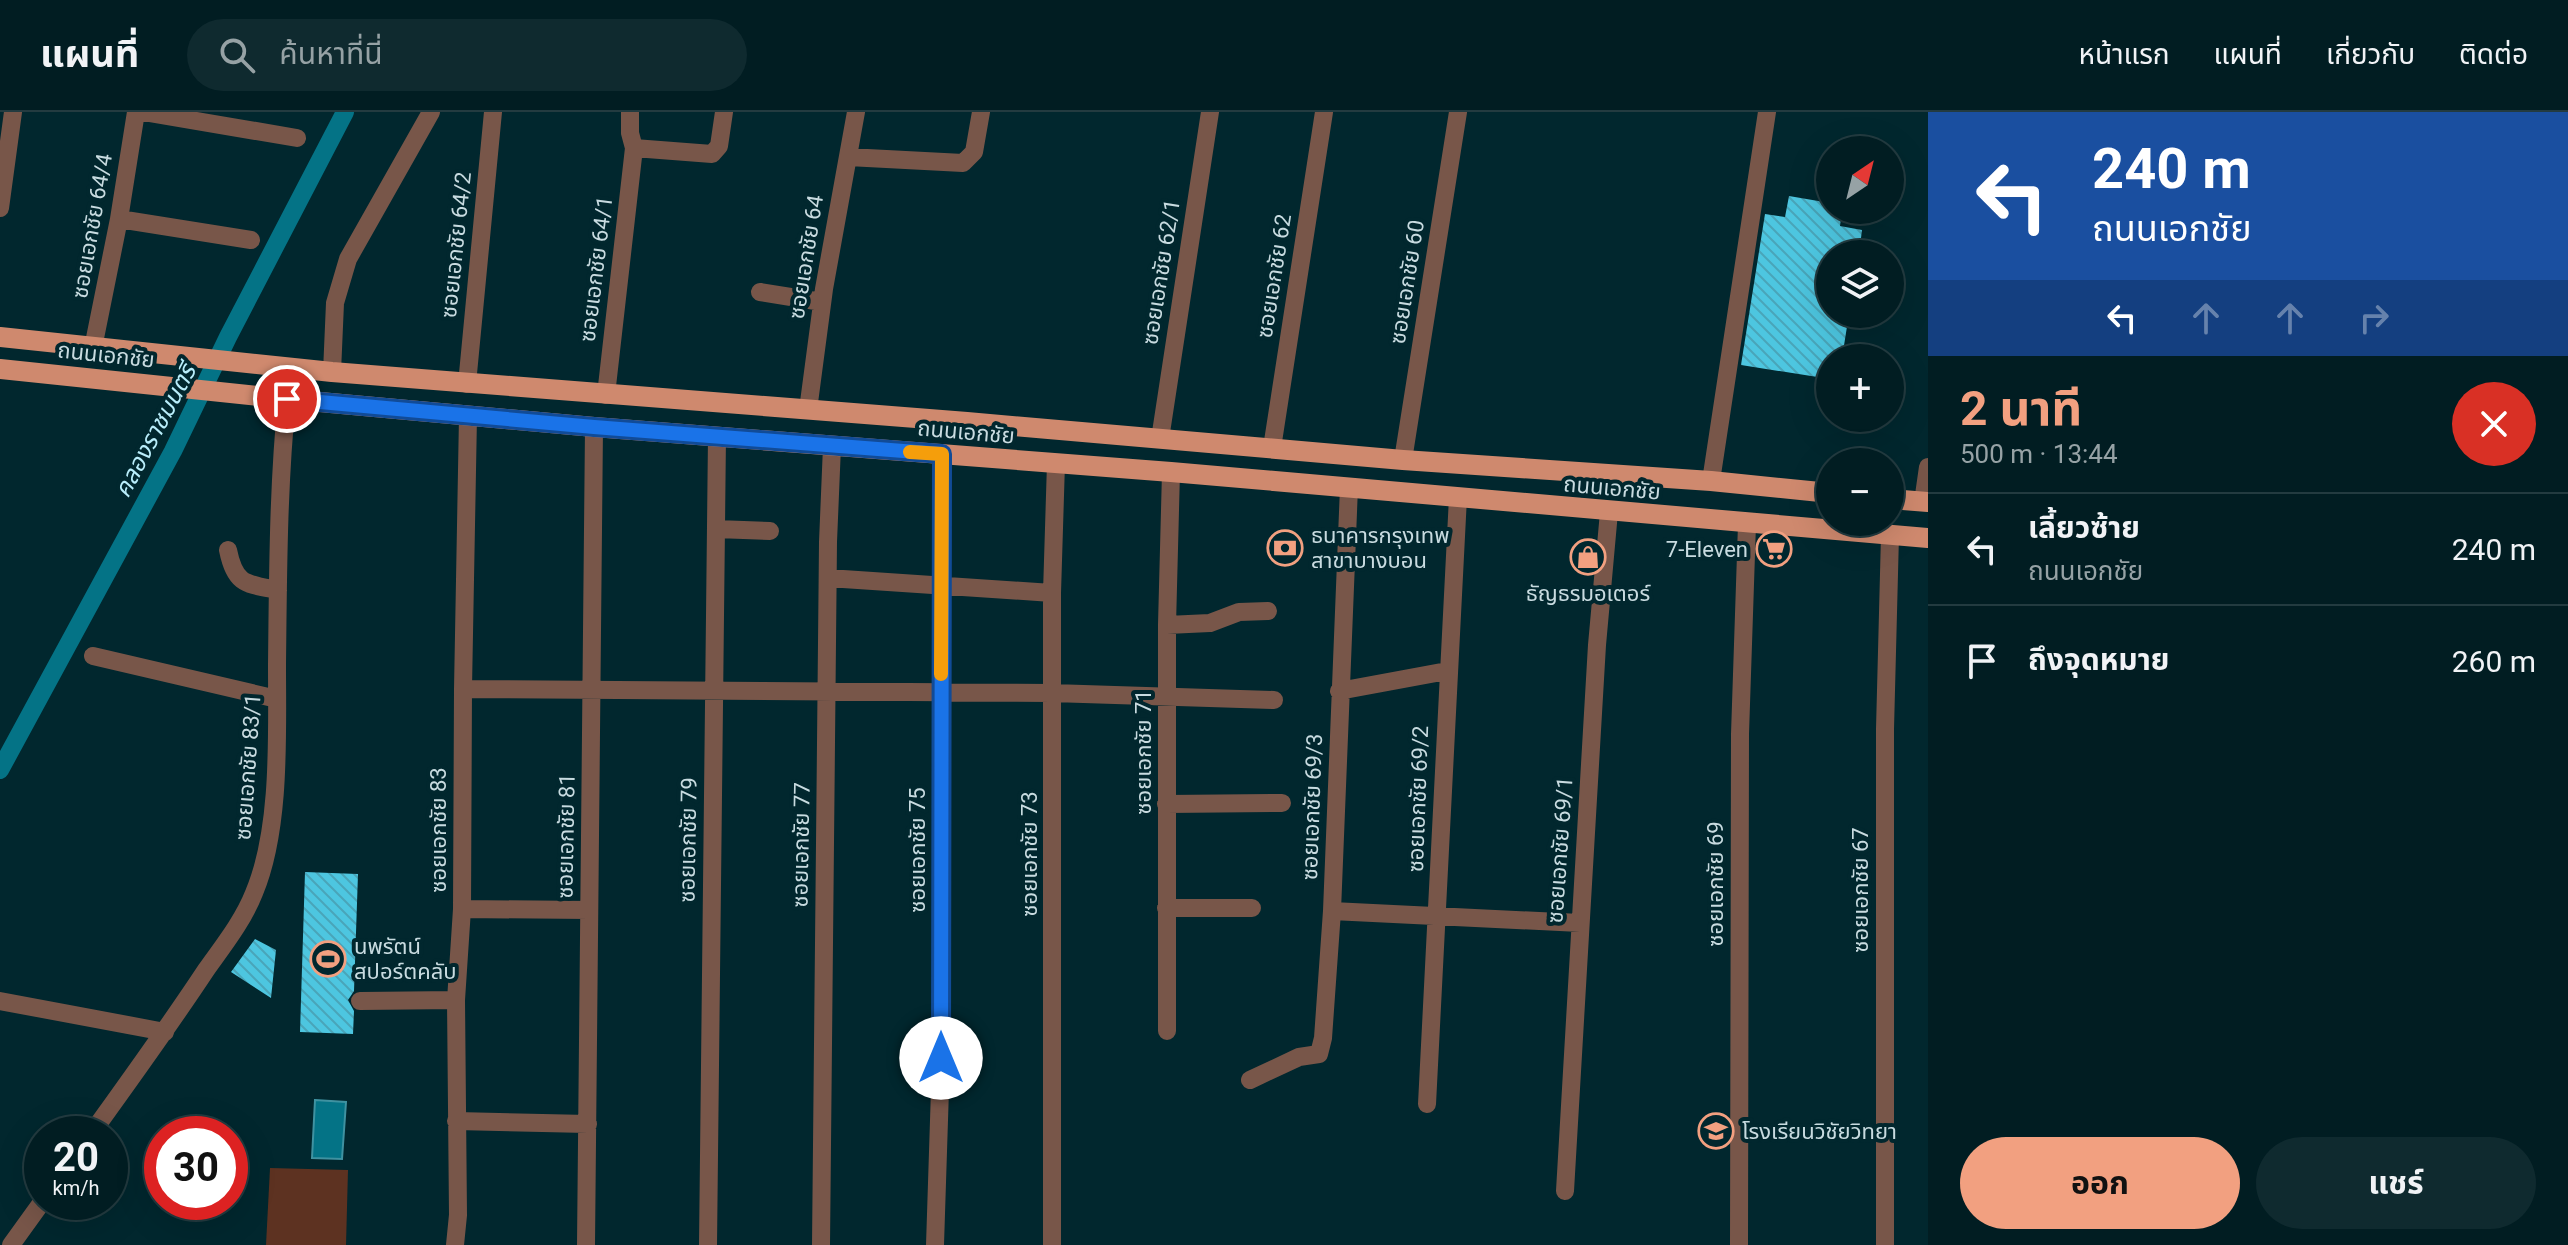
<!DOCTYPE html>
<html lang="th">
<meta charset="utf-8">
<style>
body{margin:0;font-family:Roboto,"Noto Sans Thai",sans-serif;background:#0f2a2f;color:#f1f3f6;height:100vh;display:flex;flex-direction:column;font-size:30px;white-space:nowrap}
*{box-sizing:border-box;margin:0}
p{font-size:26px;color:#96a2a5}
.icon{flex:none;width:44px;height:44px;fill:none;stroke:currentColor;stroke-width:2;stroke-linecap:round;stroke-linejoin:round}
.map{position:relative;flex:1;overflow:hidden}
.details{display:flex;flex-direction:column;background:#011d22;width:640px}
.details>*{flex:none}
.hud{background:#1a4fa0;color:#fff;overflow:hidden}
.needle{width:52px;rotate:35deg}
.controls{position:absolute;left:1816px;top:24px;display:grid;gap:16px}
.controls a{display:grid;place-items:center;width:88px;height:88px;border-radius:50%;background:#011d22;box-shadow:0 8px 32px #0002,0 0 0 2px #233b40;font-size:40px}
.speed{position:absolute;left:24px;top:1004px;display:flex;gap:16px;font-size:40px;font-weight:700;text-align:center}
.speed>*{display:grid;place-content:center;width:104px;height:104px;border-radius:50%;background:#011d22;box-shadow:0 8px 32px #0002,0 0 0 2px #233b40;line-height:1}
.speed small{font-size:20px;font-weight:400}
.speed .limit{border:12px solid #d22;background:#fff;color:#111}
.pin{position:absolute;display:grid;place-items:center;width:68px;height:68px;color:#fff;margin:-34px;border:4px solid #fff;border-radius:50%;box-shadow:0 2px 8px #0007}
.me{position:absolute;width:88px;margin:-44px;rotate:0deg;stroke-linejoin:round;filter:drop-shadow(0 0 6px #0008)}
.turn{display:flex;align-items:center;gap:28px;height:168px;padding:0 32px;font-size:36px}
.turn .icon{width:104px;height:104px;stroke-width:2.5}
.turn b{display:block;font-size:56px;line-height:68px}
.lanes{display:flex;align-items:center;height:76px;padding:0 32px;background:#0003;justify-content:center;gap:40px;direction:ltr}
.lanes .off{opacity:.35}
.round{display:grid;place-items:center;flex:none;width:84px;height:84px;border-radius:42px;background:#0f2a2f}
.summary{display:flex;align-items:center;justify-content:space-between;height:136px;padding:0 32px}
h1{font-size:48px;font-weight:700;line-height:60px;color:#f2a080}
.cta{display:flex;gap:16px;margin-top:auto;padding:16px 32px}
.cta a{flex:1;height:92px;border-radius:48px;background:#f2a080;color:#111;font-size:32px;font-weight:700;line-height:92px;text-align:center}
.cta a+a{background:#0f2a2f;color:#f1f3f6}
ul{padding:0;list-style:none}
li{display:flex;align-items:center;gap:24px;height:112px;padding:0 32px;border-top:2px solid #233b40}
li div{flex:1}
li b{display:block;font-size:30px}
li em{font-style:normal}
header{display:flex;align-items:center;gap:48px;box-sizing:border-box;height:112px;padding:0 40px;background:#011d22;border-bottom:2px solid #233b40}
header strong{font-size:38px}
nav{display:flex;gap:44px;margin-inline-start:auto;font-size:28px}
.search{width:560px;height:72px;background:#0f2a2f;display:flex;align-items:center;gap:20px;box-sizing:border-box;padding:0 28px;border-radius:44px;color:#96a2a5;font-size:30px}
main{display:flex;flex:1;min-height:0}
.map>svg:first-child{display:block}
.garden{fill:#5d3221}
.water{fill:#047386;stroke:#3f92a1;stroke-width:2}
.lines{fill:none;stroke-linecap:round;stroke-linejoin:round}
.canal{stroke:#047386;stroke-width:18}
.building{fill:url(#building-back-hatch)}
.minor{stroke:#785649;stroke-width:18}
.major{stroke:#cf896e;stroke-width:20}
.route-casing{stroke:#114b97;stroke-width:20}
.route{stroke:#1a73e8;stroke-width:14}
.slow{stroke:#f59e0b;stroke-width:14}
.labels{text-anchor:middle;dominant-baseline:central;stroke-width:8;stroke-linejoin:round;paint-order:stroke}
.street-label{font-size:22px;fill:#c8dbe0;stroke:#01272e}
.poi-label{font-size:22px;fill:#c8dbe0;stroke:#01272e;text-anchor:start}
.water-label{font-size:24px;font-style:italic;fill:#b9eefb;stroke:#01272e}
</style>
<header>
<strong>แผนที่</strong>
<div class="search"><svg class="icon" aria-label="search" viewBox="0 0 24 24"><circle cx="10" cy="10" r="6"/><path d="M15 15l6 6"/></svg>ค้นหาที่นี่</div>
<nav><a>หน้าแรก</a><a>แผนที่</a><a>เกี่ยวกับ</a><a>ติดต่อ</a></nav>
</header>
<main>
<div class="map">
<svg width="1928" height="1133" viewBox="0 0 1928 1133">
<defs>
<pattern id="building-back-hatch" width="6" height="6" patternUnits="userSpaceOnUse" patternTransform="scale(2)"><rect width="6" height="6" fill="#4dc6e0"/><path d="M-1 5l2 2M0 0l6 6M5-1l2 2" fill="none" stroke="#49a5b9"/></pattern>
</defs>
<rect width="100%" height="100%" fill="#01272e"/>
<path class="garden" d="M270 1056 348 1058 346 1133H266Z"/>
<path class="water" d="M315 988 346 990 342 1047 312 1046Z"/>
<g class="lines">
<path class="canal" d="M0 658 173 339 228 225 345 0"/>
</g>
<path class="building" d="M1789 84 1830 91V98H1842L1840 114 1862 118 1859 142H1830V202H1849L1842 246H1830V267L1741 253 1765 102 1785 105Z
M305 760 358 762 354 879 348 888 354 899 353 922 300 920Z
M255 827 276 838 271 886 231 860Z"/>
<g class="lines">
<path class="minor" d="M143 0 297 26
M634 36 712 42 719 34 724 0
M848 45 963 51 974 40 981 0
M0 96 13 0
M119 107 251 128
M760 180 822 190
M93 236 119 107 136 0
M332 260 335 191 348 147 431 0
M467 272 493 0
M606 283 634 36 630 21V0
M808 298 824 177 856 0
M1160 327 1210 0
M1272 336 1324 0
M1403 348 1458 0
M1711 369 1767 0
M1923 390 1928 355
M716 417 770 419
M228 438C235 473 246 472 278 478
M828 466 1052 481
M1167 513 1210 511 1239 500 1268 499
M93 544 277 587
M463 577 1052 581 1274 588
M1339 579 1447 559
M1166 692 1282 691
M1166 796H1252
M462 797 589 798
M1332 799 1580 811
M0 889 165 920
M360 889 456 888
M1167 919V513L1171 360
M1250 968 1299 945 1319 942 1323 926 1332 799 1349 375
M1427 992 1458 385
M456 1009 588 1012
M91 1022C130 968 169 914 206 858 223 834 243 809 254 781 281 717 277 622 277 553 278 465 278 375 287 287
M1565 1079 1597 533 1609 400
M11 1133 42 1090
M455 1133 458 1103 456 888 462 797 463 577 468 304
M586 1133 594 315
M708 1133 717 324
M821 1133 828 430 832 334
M935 1133 941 946 942 342
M1052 1133V481L1056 351
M1739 1133 1740 622 1747 412
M1885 1133V617L1890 423"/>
<path class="major" d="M0 225 332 260 967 310 1403 348 1711 369 1830 381
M0 257 287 287 594 315 1171 360 1928 426
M1890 387 1928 390"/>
</g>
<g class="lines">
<defs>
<path id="route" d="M287 287 594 315 942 342 941 946"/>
</defs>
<use href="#route" class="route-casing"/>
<use href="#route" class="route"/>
<path class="slow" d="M910 340 942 342 941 562"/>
</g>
<defs>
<symbol id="bank-ring" viewBox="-11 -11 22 22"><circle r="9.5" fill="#01272e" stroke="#f2a080" stroke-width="1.5"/><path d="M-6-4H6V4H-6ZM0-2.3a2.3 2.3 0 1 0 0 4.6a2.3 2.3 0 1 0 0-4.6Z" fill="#f2a080"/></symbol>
<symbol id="supermarket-ring" viewBox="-11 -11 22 22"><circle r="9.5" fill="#01272e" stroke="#f2a080" stroke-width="1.5"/><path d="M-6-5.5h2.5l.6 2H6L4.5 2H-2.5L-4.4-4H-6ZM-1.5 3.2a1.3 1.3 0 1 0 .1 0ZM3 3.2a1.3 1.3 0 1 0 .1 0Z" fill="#f2a080"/></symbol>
<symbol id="shop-ring" viewBox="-11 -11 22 22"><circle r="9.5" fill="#01272e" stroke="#f2a080" stroke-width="1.5"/><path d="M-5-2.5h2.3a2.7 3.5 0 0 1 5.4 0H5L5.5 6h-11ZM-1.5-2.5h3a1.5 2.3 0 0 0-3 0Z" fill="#f2a080"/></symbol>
<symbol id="stadium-ring" viewBox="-11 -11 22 22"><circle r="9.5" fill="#01272e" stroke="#f2a080" stroke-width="1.5"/><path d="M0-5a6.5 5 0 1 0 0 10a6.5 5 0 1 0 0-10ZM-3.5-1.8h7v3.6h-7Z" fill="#f2a080"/></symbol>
<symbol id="school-ring" viewBox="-11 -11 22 22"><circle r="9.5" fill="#01272e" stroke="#f2a080" stroke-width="1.5"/><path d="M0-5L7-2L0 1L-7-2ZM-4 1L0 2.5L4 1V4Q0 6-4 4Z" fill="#f2a080"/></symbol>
</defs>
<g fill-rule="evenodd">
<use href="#bank-ring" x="1265" y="416" width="40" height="40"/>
<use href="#supermarket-ring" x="1754" y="417" width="40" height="40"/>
<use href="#shop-ring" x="1568" y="425" width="40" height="40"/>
<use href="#stadium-ring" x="308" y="827" width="40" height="40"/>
<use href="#school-ring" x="1696" y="999" width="40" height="40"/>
</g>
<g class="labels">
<g class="street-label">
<text transform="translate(92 114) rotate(-80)">ซอยเอกชัย 64/4</text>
<text transform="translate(456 133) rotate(-84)">ซอยเอกชัย 64/2</text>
<text transform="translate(806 145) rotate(-81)">ซอยเอกชัย 64</text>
<text transform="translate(596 157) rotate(-83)">ซอยเอกชัย 64/1</text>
<text transform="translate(1161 160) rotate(-81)">ซอยเอกชัย 62/1</text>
<text transform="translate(1274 164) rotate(-81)">ซอยเอกชัย 62</text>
<text transform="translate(1407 170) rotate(-81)">ซอยเอกชัย 60</text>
<text transform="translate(106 243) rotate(6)">ถนนเอกชัย</text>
<text transform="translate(966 320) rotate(5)">ถนนเอกชัย</text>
<text transform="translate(1612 376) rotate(5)">ถนนเอกชัย</text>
<text transform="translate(1143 640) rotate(-90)">ซอยเอกชัย 71</text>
<text transform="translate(248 655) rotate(-86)">ซอยเอกชัย 83/1</text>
<text transform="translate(1418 687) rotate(-88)">ซอยเอกชัย 69/2</text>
<text transform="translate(1312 695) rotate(-88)">ซอยเอกชัย 69/3</text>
<text transform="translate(438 718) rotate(-90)">ซอยเอกชัย 83</text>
<text transform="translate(566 724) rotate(-89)">ซอยเอกชัย 81</text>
<text transform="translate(688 728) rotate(-89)">ซอยเอกชัย 79</text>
<text transform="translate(801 733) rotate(-89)">ซอยเอกชัย 77</text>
<text transform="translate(917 738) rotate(-90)">ซอยเอกชัย 75</text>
<text transform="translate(1560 738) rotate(-86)">ซอยเอกชัย 69/1</text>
<text transform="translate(1029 742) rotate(-90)">ซอยเอกชัย 73</text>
<text transform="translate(1715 772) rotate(-90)">ซอยเอกชัย 69</text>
<text transform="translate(1860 778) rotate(-90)">ซอยเอกชัย 67</text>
</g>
<g class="poi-label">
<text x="1311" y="423">ธนาคารกรุงเทพ<tspan x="1311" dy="25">สาขาบางบอน</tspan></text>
<text x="1748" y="437" text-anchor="end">7-Eleven</text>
<text x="1588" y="481" text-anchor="middle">ธัญธรมอเตอร์</text>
<text x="354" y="834">นพรัตน์<tspan x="354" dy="25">สปอร์ตคลับ</tspan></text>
<text x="1742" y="1019">โรงเรียนวิชัยวิทยา</text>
</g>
<g class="water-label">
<text transform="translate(155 319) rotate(-62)">คลองราชมนตรี</text>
</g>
</g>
</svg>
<div class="controls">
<a><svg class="needle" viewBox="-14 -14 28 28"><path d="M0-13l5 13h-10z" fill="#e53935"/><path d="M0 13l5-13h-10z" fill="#96a2a5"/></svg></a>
<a><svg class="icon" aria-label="layers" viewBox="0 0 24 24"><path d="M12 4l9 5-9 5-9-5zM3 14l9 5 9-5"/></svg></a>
<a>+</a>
<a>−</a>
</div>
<div class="speed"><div>20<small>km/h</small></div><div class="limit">30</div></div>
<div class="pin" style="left:287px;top:287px;background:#d93025"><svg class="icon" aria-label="arrive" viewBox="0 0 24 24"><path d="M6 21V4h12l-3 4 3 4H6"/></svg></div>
<svg class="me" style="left:941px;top:946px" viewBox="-20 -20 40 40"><circle r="19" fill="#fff"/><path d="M0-13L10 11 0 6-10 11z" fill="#1a73e8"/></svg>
</div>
<section class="details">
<div class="hud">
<div class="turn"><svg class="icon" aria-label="left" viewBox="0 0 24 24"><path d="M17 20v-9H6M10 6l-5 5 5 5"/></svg><div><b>240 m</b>ถนนเอกชัย</div></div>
<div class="lanes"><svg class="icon" aria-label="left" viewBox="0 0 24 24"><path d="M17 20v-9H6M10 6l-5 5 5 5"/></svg><svg class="icon off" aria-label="ahead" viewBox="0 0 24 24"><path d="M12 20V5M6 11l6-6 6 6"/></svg><svg class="icon off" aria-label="ahead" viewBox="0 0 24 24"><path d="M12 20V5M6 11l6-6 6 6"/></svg><svg class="icon off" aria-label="right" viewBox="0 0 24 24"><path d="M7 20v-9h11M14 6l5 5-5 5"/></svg></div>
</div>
<div class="summary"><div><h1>2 นาที</h1><p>500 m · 13:44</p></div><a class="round" style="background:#d93025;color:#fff"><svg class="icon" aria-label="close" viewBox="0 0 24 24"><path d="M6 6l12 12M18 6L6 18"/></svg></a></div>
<ul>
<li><svg class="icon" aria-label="left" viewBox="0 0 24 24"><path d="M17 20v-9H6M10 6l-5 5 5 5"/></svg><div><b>เลี้ยวซ้าย</b><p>ถนนเอกชัย</p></div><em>240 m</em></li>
<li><svg class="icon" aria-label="arrive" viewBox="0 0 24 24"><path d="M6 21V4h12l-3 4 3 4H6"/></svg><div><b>ถึงจุดหมาย</b></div><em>260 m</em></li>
</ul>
<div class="cta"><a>ออก</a><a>แชร์</a></div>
</section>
</main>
